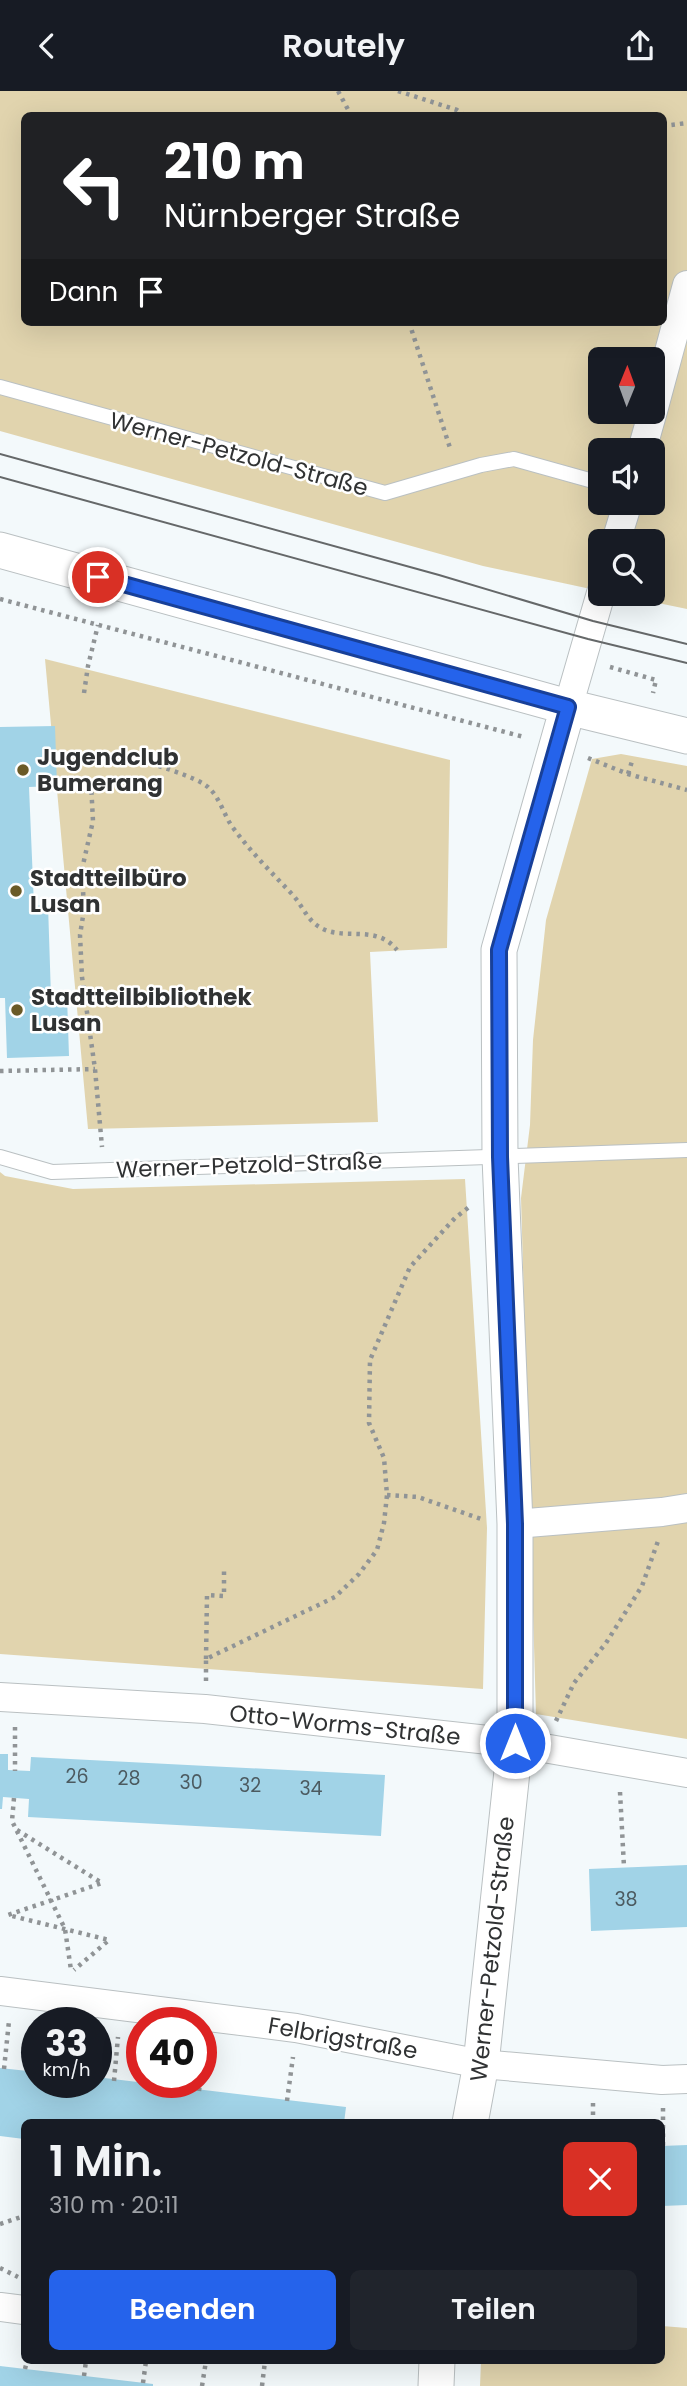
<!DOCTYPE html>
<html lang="de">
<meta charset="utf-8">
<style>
body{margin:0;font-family:Poppins,sans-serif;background:#20242c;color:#f1f3f6;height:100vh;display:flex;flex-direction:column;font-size:26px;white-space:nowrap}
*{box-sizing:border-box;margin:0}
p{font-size:23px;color:#9ea1a6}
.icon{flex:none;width:38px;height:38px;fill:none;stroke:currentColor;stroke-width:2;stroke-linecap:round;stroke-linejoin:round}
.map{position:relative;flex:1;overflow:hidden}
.drawer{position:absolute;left:21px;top:2028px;width:644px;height:245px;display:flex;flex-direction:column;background:#171b24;border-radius:10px;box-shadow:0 7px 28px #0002}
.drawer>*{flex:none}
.hud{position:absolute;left:21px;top:21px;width:646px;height:214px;border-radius:10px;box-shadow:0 7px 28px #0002;background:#202124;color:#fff;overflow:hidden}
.needle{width:46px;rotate:1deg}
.buttons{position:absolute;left:588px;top:256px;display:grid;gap:14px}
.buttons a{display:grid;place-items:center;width:77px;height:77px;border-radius:10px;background:#171b24;box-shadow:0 7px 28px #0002;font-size:35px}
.speed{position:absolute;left:21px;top:1916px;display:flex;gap:14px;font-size:35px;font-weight:700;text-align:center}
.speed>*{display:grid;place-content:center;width:91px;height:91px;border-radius:50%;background:#171b24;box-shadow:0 7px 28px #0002;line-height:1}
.speed small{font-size:18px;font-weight:400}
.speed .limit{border:10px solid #d22;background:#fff;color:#111}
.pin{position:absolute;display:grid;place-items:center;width:60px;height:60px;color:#fff;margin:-30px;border:4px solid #fff;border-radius:50%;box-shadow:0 2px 7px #0007}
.me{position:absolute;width:77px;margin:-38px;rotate:0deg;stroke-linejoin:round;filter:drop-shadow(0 0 5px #0008)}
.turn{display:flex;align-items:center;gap:24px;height:147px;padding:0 28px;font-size:32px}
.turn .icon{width:91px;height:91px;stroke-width:2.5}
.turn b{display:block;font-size:49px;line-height:60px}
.then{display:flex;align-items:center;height:66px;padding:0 28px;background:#0003;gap:14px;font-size:26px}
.round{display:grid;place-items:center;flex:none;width:74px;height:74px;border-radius:10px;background:#20242c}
.overview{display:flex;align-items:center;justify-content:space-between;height:119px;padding:0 28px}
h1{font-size:42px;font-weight:600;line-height:52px}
.cta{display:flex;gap:14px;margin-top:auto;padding:14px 28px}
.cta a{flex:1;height:80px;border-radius:10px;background:#2563eb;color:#fff;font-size:28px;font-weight:600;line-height:80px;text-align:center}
.cta a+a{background:#20242c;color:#f1f3f6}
header{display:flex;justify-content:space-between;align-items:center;height:91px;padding:0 28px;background:#171b24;font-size:32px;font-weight:600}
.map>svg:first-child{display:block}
.green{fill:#e1d4ae;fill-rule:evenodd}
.building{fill:#a1d3e7}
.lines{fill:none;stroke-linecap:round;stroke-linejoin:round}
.service-casing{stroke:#bac0c2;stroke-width:16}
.minor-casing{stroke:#bac0c2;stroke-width:30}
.tertiary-casing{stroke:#bac0c2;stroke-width:37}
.path{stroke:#909496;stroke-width:4.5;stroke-dasharray:3.5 5;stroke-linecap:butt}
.service{stroke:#fff;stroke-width:14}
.minor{stroke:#fff;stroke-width:28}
.tertiary{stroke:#fff;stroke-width:35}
.tram{stroke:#656869;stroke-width:2}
.route-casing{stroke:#184099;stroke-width:18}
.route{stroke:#2563eb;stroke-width:12}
.poi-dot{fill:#6a5a27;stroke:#fff;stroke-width:2.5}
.labels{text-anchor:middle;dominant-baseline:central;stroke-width:5;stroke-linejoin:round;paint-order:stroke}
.number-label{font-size:19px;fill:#4c5a60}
.street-label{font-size:23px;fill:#303233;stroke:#fff}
.poi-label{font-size:23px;font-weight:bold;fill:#303233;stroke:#fff;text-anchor:start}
</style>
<header><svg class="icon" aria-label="back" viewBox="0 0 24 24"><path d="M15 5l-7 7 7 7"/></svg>Routely<svg class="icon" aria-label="share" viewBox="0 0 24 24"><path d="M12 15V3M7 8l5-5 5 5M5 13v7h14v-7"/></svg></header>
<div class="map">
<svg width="687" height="2295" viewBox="0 0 687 2295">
<rect width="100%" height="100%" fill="#f3f9fb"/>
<path class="green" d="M0 0H687V518L610 502H653V450H600V500L483 475 0 340ZM24 24H663V231H24ZM600 268H653V320H600ZM600 359H653V411H600Z
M45 568 450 669 447 857 370 861 378 1031 88 1038Z
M621 663 687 675V1648L536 1623 521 1107 530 1034 533 949 546 829 592 668Z
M0 1081 5 1085 73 1098 465 1088 487 1437 483 1598 0 1563Z
M662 2235 687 2237V2295H480L481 2270H662Z"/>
<path class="building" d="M55 635 57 695 29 696 34 815 48 814 51 906 67 905 69 965 7 967 5 907H0V636Z
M0 1663H8V1679L30 1680 31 1666 385 1684 381 1745 28 1726 29 1708 3 1706 2 1718H0Z
M687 1774V1836L591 1840 589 1778Z
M0 1977 37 1981V1992H50L49 2002 77 2006 79 1992H96V1986L346 2016 344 2032H24V2048L0 2045Z
M687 2054V2114L662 2115V2055Z
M0 2275 153 2293V2295H0Z"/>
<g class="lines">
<defs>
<path id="service" d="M0 296 385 402 481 374 514 368 600 392
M0 1066 52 1081 687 1059"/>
<path id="minor" d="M653 320 687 194
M642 359 653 320
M616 450 628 411
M568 616 601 502
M515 1433 662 1421 687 1417
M0 1606 205 1618 515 1652 687 1682
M0 1900 296 1937 481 1973 662 1989 687 1988
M0 2216 24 2219"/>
<path id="tertiary" d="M0 459 568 616 687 645
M470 2032 481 1973 515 1652V1433L500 1066 499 859 568 616
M436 2295 437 2270"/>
</defs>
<use href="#service" class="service-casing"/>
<use href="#minor" class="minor-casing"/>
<use href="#tertiary" class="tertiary-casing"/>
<path class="path" d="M338 0 351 24
M398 0 457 19 464 24
M663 35 687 32
M409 231 451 360
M0 508 524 646
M610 576 656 589 653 602
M84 602 88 575 98 534
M588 667 628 683 687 699
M134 668C150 672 198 686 209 697 219 706 224 723 231 734 249 759 270 780 291 802 300 811 305 824 314 832 339 854 374 830 397 859
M628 683 633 667
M91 692 93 730 82 778 84 819 80 844 82 886 95 978 102 1056
M0 980 95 978
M387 1404 418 1406 481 1428
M206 1568 207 1504 224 1505V1477
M206 1590V1568L335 1506 359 1483 377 1459 384 1432 387 1404 384 1367 369 1332 370 1269 410 1176 455 1127 469 1116
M556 1630 574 1592 606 1552 642 1495 658 1450
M15 1636V1680
M620 1701 624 1776
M14 1707 12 1730 65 1838 71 1879
M17 1739 102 1792 8 1824 109 1849 74 1879
M201 1977 204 1954
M4 1978 9 1930
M114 1990 118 1946
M199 2000 200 1992
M64 2004V1992
M287 2010 293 1966
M593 2012V2032
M663 2017V2055
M0 2133 24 2125
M0 2177 18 2186
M25 2278 27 2270
M84 2285 86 2270
M143 2292 146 2270
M202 2295 206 2270
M262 2295 265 2270"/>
<use href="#service" class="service"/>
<use href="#minor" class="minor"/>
<use href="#tertiary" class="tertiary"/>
<path class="tram" d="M0 363 439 484 593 530 687 553
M0 386 588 548 687 572"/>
</g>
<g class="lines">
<defs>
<path id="route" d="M98 486 568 616 499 859 500 1066 515 1433V1652"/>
</defs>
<use href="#route" class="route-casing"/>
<use href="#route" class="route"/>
</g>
<g class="poi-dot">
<circle cx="23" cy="679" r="7"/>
<circle cx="16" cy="800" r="7"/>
<circle cx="17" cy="919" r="7"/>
</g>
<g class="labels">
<g class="number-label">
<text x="77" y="1685">26</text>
<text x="129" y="1687">28</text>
<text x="191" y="1691">30</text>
<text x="250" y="1694">32</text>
<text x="311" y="1697">34</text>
<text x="626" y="1808">38</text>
</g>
<g class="street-label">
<text transform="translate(239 363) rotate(15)">Werner-Petzold-Straße</text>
<text transform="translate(249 1074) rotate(-2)">Werner-Petzold-Straße</text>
<text transform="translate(345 1634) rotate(6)">Otto-Worms-Straße</text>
<text transform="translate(492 1858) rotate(-84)">Werner-Petzold-Straße</text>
<text transform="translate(343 1947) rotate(10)">Felbrigstraße</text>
</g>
<g class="poi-label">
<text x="37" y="666">Jugendclub<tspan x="37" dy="26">Bumerang</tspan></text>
<text x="30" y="787">Stadtteilbüro<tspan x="30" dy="26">Lusan</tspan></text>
<text x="31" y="906">Stadtteilbibliothek<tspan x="31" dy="26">Lusan</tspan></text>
</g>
</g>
</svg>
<div class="buttons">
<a><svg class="needle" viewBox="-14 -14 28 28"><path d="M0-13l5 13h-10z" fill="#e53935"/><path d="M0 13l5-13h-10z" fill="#9ea1a6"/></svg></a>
<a><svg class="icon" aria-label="sound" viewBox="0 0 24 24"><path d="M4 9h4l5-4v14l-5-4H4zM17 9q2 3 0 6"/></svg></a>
<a><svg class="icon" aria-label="search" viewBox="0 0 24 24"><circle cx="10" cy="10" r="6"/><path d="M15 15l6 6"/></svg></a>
</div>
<div class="speed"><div>33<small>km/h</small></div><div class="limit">40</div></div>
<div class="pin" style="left:98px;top:486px;background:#d93025"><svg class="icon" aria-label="arrive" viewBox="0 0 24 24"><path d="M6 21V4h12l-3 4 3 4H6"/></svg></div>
<svg class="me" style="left:515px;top:1652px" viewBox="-20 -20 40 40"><circle r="17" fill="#2563eb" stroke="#fff" stroke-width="3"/><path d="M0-11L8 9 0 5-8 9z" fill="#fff"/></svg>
<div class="hud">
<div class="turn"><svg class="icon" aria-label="left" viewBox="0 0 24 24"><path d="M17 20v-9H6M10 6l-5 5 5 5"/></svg><div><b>210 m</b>Nürnberger Straße</div></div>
<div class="then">Dann<svg class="icon" aria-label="arrive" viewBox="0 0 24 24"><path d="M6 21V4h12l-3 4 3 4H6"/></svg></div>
</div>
<section class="drawer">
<div class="overview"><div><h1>1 Min.</h1><p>310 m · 20:11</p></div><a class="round" style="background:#d93025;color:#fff"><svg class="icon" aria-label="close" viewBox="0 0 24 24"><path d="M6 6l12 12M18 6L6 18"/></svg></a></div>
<div class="cta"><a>Beenden</a><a>Teilen</a></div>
</section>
</div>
